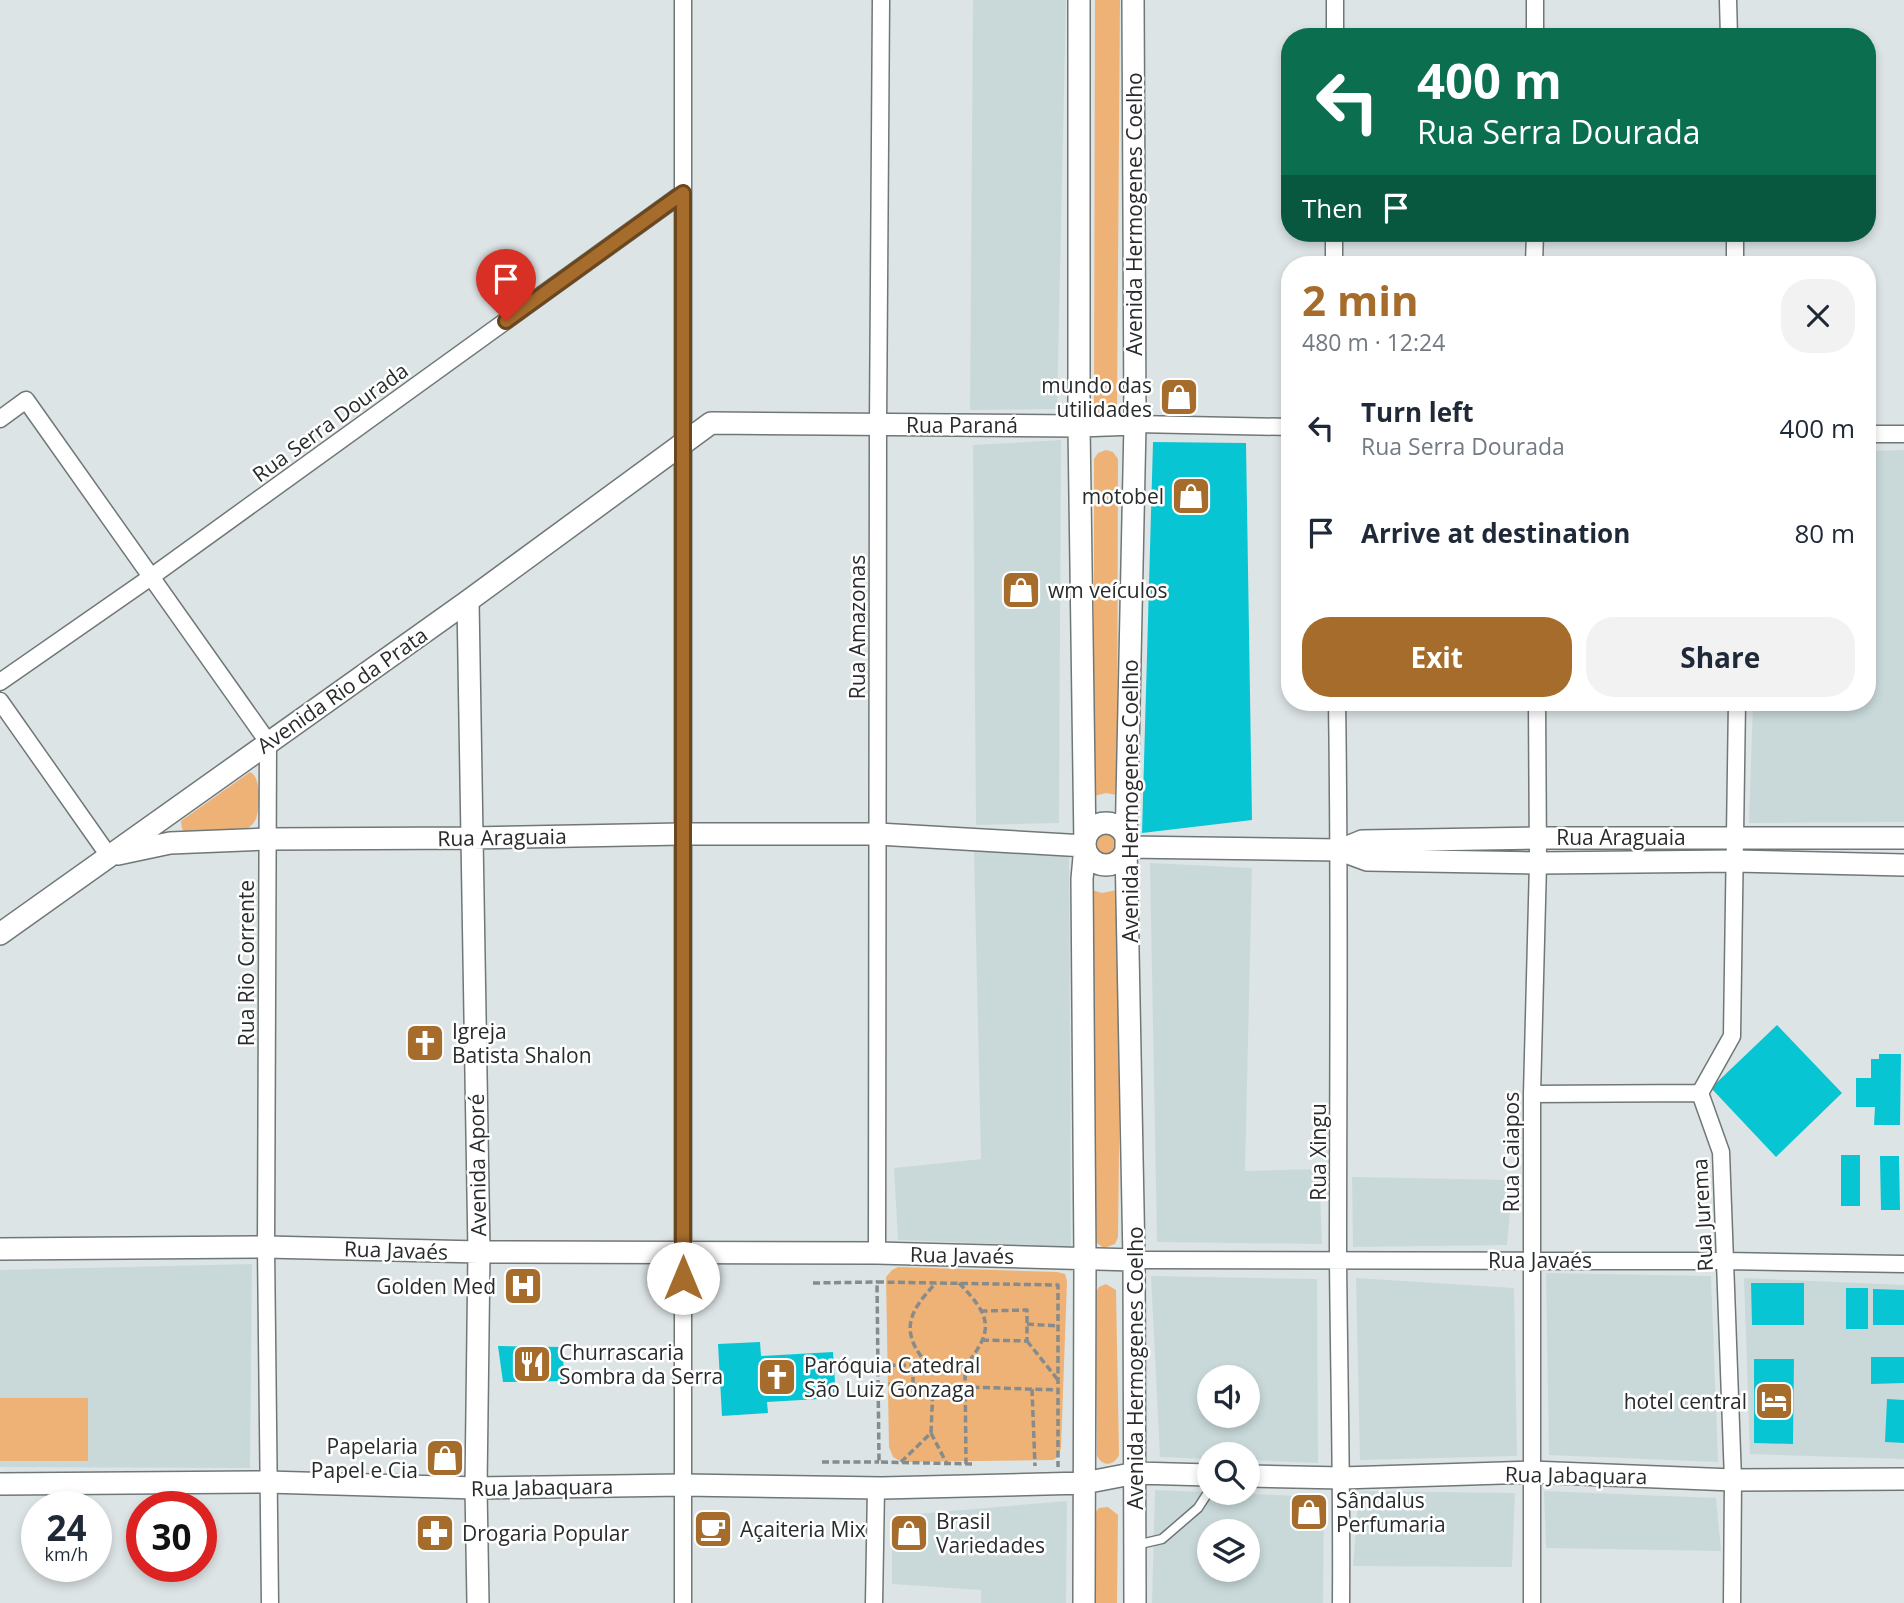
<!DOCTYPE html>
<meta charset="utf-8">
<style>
body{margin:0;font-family:"Open Sans",sans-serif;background:#f2f2f3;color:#1f2937;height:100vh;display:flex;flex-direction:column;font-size:26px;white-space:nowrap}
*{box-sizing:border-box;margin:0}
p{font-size:23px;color:#747a83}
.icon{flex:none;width:38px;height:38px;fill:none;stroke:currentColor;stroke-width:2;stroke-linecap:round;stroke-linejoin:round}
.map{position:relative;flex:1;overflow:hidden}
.side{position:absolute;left:1281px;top:256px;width:595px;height:455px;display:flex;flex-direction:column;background:#fff;border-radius:28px;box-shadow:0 4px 10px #0003}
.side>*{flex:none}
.banner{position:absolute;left:1281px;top:28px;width:595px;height:214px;border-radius:28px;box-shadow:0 4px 10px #0003;background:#0b6e4f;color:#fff;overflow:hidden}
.fabs{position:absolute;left:1197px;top:1365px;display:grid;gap:14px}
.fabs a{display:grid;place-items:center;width:63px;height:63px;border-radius:50%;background:#fff;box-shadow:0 4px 10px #0003;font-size:35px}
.speed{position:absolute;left:21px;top:1491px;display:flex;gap:14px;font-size:35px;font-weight:700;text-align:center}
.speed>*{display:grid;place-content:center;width:91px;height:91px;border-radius:50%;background:#fff;box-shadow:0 4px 10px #0003;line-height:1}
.speed small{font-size:18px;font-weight:400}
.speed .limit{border:10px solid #d22;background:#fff;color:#111}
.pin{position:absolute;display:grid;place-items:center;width:60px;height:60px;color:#fff;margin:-72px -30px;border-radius:50% 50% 50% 0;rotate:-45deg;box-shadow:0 0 7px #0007}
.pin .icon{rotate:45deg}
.me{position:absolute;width:77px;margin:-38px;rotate:0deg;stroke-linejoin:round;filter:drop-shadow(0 0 5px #0008)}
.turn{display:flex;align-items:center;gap:24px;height:147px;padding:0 21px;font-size:32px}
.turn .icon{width:91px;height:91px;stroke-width:2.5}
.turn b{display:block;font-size:49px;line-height:60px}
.then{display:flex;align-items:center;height:66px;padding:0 21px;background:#0003;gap:14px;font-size:26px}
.round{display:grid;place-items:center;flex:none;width:74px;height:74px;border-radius:28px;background:#f2f2f3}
.summary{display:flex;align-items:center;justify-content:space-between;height:119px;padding:0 21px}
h1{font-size:42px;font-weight:700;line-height:52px;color:#a66c2c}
.cta{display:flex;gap:14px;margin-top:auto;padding:14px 21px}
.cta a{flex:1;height:80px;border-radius:28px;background:#a66c2c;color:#fff;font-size:28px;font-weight:700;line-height:80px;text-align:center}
.cta a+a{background:#f2f2f3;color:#1f2937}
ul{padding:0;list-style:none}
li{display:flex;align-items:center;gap:21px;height:105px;padding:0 21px}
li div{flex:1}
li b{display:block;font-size:26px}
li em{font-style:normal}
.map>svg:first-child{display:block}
.built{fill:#c9d9da;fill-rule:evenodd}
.green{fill:#efb276}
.building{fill:#08c5d3}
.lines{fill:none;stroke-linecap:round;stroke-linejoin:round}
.lane-casing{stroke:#707777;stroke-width:11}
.street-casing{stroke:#707777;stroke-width:19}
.secondary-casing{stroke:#707777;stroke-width:24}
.path{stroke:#868b8c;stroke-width:3.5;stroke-dasharray:7 3.5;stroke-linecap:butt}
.lane{stroke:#fff;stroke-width:8}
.street{stroke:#fff;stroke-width:16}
.secondary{stroke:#fff;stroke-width:21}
.route-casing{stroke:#6c461d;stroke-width:18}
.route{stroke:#a66c2c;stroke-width:12}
.labels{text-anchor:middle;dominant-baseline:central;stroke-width:5;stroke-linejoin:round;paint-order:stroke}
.street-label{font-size:21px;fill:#282a2b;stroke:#fff}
.poi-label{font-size:21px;fill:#282a2b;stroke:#fff;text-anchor:start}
</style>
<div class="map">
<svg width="1904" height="1603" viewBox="0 0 1904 1603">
<rect width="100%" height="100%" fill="#dde4e5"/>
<path class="built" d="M973,0h93l-9,409 -87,1z
M1061,440l-2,383 -83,2 -3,-380z
M1904,450v372l-155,1 4,-121h114v-251z
M1069,846l2,401 -173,-7 -4,-72 87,-9 -7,-308z
M1150,863l102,5 -7,303 74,-2 3,75 -165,-2z
M1352,1177l161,3 -6,65 -154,2z
M252,1264l-2,204 -250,-1v-197z
M1546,1273l165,3 7,186 -169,-7z
M1151,1276l166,3 1,184 -70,-3v-6h-39v5l-49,-2zM1209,1377h39v39h-39z
M1356,1278l158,10 3,168 -157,4z
M1744,1278l160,7v174l-154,-5z
M1155,1490l169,7 -1,106h-171zM1209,1531h39v39h-39z
M1359,1491l156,2 -3,74 -159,-1z
M1544,1491l172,7 5,53 -175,-3z
M1067,1501l-1,102h-85v-13l-89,-6v-68z"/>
<path class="green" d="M1095,0h25l-3,408 -8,8h-7l-8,-8z
M1106,450l7,2 5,7 -1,336 -11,-2 -12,3v-337l4,-6z
M250,772l3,2c8,8 7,34 3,45 -3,6 -8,9 -13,12l-57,2 -4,-4 -1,-8z
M1102,824l13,2 5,3v31l-14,5 -15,-5 4,-34z
M1122,889l-4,348 -3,7 -11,4 -10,-7 -2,-351 10,3z
M898,1267l159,5 8,2 2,7 -6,167 -3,9 -5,3 -151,2 -9,-5 -4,-10 -3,-170 6,-7z
M1106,1284l10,6 3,165c-5,11 -16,12 -22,1l-2,-162 4,-7z
M0,1398h88v63h-88z
M1108,1507l10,8 -1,88h-24v-88l6,-7z"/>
<path class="building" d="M1153,442l93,1 6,377 -110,13z
M1777,1025l65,68 -66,64 -65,-69z
M1879,1054h22l-1,71h-26l1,-18h-19v-29h15v-19h8z
M1841,1155h19v51h-19z
M1880,1156h19l1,54h-19z
M1751,1283h53v42h-52z
M1846,1288h22v41h-22z
M1873,1289l31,1v35h-31z
M760,1342l1,14 72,-4 3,46 -69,4 1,11 -46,3 -4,-72z
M498,1346l64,1 3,34 -62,1z
M1871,1357h33v26l-33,1z
M1754,1359h40l-1,85 -39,-1z
M1887,1399l17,1v43l-19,-1z"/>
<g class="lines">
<g class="lane-casing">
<path id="lane" d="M1136,1545l26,-6 36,-31 11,-17"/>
</g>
<g class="street-casing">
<path id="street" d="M683,0v1603
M1728,0l1,37
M1335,37v-37
M1535,37v-37
M1735,233v31
M1334,264v-31
M1534,264l1,-31
M0,419l26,-19 242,342 -2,505 4,356
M1135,424l155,3
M1867,434h37
M0,682l151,-105 532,-384
M0,701l109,155
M1337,702c3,185 1,371 1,556 1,115 4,230 3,345
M1532,1094l168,-1
M877,1253l1,-828 3,-425
M1134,1260l592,1 178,3
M874,1603l2,-115
M1532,1603v-509l6,-231 -1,-161
M1732,1603l1,-123 -12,-328 -21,-59 32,-57 5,-334"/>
</g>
<g class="secondary-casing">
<path id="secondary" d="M1079,0v426l6,420 -3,33 3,379 -1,345
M1133,0l2,424 -9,423 8,413 1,343
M468,601l11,651 -3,236 2,115
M1085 844a21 21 0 1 1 42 0a21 21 0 1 1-42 0Z
M1126,847l214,3 27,10 171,3 197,-2 169,4
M1340,850l22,-9 176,-3h366
M118,854l52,-11 98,-4 204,-1 210,-4h196l207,12
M0,934l468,-333 243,-178 368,3 56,-2
M0,1249l266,-2 213,5 398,1 257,7
M1248,1476l94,2 189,-6 202,8 171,-1
M0,1484l267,-2 209,6 207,-3 199,3 202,-5 52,-10 73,2"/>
</g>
<path class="path" d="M813,1283l64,-1
M959,1283c32,33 36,47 6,83
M1027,1324l31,2
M982,1340l45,1v-31l-45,1
M1027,1341l31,39
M878,1365l87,1 1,98
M928,1365c-29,-33 -20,-53 8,-82
M878,1384l180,6
M913,1384v-19
M1032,1389l3,77
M931,1433l16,31
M822,1462h57
M901,1462l30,-29 2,-47
M972,1464l-93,-2 -2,-180 181,3v182"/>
<use href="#lane" class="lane"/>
<use href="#street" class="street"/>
<use href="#secondary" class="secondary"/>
</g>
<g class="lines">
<g class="route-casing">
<path id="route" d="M506,321l177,-128v1085"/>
</g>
<use href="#route" class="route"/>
</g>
<defs>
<g id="shop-square" transform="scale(2.0125)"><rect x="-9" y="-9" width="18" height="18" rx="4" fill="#a66c2c" stroke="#fff"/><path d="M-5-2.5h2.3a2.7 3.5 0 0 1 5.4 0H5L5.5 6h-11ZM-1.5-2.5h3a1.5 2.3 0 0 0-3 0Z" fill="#fff"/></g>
<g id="church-square" transform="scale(2.0125)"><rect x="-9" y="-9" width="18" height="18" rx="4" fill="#a66c2c" stroke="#fff"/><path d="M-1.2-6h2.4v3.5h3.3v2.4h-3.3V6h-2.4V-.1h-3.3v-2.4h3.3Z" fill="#fff"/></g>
<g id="hospital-square" transform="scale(2.0125)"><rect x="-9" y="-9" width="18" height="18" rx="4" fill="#a66c2c" stroke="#fff"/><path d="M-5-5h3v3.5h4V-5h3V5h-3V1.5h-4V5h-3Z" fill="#fff"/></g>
<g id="restaurant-square" transform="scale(2.0125)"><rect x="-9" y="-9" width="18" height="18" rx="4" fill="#a66c2c" stroke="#fff"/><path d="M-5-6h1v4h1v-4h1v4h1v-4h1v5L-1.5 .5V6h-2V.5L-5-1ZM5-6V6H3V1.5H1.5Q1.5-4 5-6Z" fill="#fff"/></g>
<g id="hotel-square" transform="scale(2.0125)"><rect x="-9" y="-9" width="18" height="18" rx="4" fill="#a66c2c" stroke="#fff"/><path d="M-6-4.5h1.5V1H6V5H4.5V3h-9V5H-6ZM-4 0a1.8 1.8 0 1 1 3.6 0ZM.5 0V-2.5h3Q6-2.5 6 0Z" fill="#fff"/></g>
<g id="cafe-square" transform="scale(2.0125)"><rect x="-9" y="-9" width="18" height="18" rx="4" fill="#a66c2c" stroke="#fff"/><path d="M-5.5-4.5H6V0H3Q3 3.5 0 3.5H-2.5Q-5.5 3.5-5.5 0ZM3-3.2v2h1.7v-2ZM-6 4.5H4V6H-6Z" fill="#fff"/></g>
<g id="pharmacy-square" transform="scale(2.0125)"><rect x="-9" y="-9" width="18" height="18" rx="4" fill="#a66c2c" stroke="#fff"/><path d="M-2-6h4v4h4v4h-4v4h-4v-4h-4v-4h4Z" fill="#fff"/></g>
</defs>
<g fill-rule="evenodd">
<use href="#shop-square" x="1179" y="397"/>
<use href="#shop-square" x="1191" y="496"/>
<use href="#shop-square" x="1021" y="590"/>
<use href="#church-square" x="425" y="1043"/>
<use href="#hospital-square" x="523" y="1286"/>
<use href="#restaurant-square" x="532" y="1364"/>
<use href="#church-square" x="777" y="1377"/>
<use href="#hotel-square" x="1774" y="1401"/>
<use href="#shop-square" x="445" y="1458"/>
<use href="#shop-square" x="1309" y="1512"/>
<use href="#cafe-square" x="713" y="1529"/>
<use href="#pharmacy-square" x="435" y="1533"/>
<use href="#shop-square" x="909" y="1533"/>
</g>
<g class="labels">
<g class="street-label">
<text transform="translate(1134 214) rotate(-90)">Avenida Hermogenes Coelho</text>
<text transform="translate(330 422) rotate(-36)">Rua Serra Dourada</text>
<text x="962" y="425">Rua Paraná</text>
<text transform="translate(857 627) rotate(-90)">Rua Amazonas</text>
<text transform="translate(342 690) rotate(-35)">Avenida Rio da Prata</text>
<text transform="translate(1130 801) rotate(-90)">Avenida Hermogenes Coelho</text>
<text transform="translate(502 837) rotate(-1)">Rua Araguaia</text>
<text x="1621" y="837">Rua Araguaia</text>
<text transform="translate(246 963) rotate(-90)">Rua Rio Corrente</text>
<text transform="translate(1318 1152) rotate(-90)">Rua Xingu</text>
<text transform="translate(1511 1152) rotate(-90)">Rua Caiapos</text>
<text transform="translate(477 1165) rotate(-91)">Avenida Aporé</text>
<text transform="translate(1702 1215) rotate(-93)">Rua Jurema</text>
<text transform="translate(396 1250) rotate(2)">Rua Javaés</text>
<text transform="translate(962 1255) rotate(1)">Rua Javaés</text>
<text x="1540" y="1260">Rua Javaés</text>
<text transform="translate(1135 1368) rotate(-90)">Avenida Hermogenes Coelho</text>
<text transform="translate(1576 1475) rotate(1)">Rua Jabaquara</text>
<text transform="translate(542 1487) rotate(-1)">Rua Jabaquara</text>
</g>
<g class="poi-label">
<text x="1152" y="385" text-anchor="end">mundo das<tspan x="1152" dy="24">utilidades</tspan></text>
<text x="1164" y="496" text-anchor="end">motobel</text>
<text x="1048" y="590">wm veículos</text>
<text x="452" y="1031">Igreja<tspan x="452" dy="24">Batista Shalon</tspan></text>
<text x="496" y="1286" text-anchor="end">Golden Med</text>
<text x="559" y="1352">Churrascaria<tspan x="559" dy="24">Sombra da Serra</tspan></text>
<text x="804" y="1365">Paróquia Catedral<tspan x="804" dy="24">São Luiz Gonzaga</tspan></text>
<text x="1747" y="1401" text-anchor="end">hotel central</text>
<text x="418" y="1446" text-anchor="end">Papelaria<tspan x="418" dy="24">Papel e Cia</tspan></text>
<text x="1336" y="1500">Sândalus<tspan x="1336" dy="24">Perfumaria</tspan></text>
<text x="936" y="1521">Brasil<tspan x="936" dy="24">Variedades</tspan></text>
<text x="740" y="1529">Açaiteria Mix</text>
<text x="462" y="1533">Drogaria Popular</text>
</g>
</g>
</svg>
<div class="fabs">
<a><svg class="icon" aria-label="sound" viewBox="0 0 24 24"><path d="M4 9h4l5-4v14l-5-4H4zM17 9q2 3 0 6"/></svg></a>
<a><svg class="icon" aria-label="search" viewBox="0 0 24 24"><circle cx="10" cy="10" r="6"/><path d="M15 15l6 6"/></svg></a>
<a><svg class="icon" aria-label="layers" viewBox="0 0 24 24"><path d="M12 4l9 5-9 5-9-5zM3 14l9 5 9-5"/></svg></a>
</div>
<div class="speed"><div>24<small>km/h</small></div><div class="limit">30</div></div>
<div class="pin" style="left:506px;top:321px;background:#d93025"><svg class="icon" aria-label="arrive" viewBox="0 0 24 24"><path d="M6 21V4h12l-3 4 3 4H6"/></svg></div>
<svg class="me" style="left:683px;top:1278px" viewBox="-20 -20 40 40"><circle r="19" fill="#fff"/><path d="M0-13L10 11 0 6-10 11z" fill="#a66c2c"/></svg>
<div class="banner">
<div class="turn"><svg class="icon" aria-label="left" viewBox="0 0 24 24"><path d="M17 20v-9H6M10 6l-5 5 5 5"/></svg><div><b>400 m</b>Rua Serra Dourada</div></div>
<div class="then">Then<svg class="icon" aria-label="arrive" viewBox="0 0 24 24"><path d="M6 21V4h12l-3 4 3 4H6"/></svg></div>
</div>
<section class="side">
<div class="summary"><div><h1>2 min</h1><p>480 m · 12:24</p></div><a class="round"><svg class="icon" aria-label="close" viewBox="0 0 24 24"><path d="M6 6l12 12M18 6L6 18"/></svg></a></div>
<ul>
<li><svg class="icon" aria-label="left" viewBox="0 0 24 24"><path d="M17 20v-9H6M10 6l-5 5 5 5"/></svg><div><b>Turn left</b><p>Rua Serra Dourada</p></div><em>400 m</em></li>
<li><svg class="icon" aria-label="arrive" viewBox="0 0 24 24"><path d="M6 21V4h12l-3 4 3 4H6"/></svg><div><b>Arrive at destination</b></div><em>80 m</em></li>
</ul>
<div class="cta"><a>Exit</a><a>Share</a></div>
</section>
</div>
